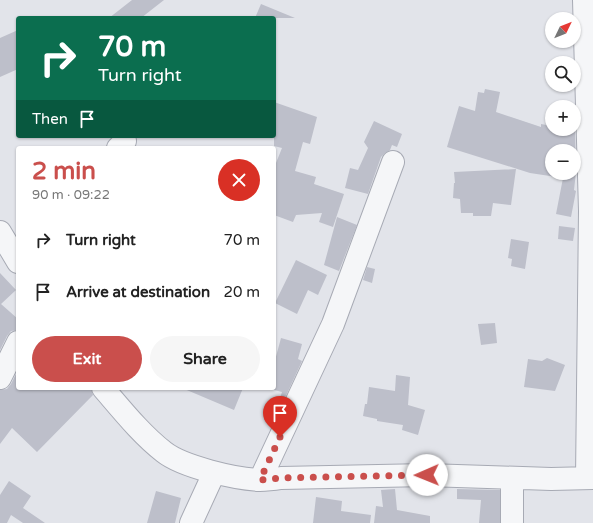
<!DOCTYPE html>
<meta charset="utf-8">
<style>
body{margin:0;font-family:"Varela Round",sans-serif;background:#f6f6f6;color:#222;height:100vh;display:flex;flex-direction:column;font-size:15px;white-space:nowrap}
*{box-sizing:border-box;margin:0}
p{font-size:13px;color:#767676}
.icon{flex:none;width:22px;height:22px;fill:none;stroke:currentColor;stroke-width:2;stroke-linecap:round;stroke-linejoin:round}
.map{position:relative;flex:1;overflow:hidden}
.panel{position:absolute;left:16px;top:146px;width:260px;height:244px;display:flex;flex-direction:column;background:#fff;border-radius:4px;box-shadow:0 1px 3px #0004}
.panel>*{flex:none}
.guide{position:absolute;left:16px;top:16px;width:260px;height:122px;border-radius:4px;box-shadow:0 1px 3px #0004;background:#0b6e4f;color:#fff;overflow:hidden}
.needle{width:26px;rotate:47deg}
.fabs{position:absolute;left:545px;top:12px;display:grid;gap:8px}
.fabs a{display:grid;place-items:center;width:36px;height:36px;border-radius:50%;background:#fff;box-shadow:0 1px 3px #0004;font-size:20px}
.pin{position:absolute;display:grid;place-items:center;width:34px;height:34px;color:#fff;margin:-41px -17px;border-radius:50% 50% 50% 0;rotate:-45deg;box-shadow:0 0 4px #0007}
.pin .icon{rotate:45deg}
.me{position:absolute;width:44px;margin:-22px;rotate:269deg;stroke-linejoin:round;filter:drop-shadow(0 0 3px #0008)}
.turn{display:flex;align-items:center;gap:14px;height:84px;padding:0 16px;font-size:18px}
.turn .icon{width:52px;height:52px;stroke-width:2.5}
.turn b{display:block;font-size:28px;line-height:34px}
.then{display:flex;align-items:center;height:38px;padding:0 16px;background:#0003;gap:8px;font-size:15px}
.round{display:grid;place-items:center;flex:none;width:42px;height:42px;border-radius:21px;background:#f6f6f6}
.headline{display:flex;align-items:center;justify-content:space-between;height:68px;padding:0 16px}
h1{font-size:24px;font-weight:800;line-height:30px;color:#ca4f4c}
.action{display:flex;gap:8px;margin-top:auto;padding:8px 16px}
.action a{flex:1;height:46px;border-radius:24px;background:#ca4f4c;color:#fff;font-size:16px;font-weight:800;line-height:46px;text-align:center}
.action a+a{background:#f6f6f6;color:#222}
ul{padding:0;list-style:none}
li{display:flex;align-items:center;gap:12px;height:52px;padding:0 16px}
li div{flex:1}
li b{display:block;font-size:15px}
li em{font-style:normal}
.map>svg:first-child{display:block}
.building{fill:#bdbfca;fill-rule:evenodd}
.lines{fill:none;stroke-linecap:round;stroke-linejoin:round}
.minor-casing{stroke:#a7aab4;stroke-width:24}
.minor{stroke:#f5f6f8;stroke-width:22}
.route{stroke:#ca4f4c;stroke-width:7;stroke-dasharray:0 12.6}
</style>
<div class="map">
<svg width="593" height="523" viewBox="0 0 593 523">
<rect width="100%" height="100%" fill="#e2e4ea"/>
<path class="building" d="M132,0h32l-23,18h-32z
M261,4l34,14h-40z
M18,30v39l-18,8v-39z
M485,89l15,3 -4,20 45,15v-3l11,2v3h23l1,43 -2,18 2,1 -5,26 -15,-3 7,-36 -33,-5 -83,-26 12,-41 16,5 3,-19 6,1zM552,151h22v22h-22z
M274,102l43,15 -7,27 -7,-2 -8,29 21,6 -2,7 30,10 -11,33 -14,-5 3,-9 -26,2 -3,7 -19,-7v-47l8,-20 -8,-2z
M374,121l28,13 -5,13 -5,-2 -2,5 -5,3 -4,4 -13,37 -23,-6 5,-20 8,2 10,-22 -4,-6z
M516,169l-5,36 -18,-2 -2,13h-18v-3h-12l-1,-14 -7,-1 1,-15h1l-1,-11z
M337,217l20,8 -18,46 -15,-6z
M559,226l16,2 -2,13 -15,-2z
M511,239l18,3 -4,27 -14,-3 1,-7 -4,-1z
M296,260l31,15 -9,20 -10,-5 -11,24 -22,-11z
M367,267l8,2 -3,14 -9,-3z
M0,273l16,17 -15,14 17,15v11l-7,1 -4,5 -7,14z
M495,323l2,20 -16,2 -3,-21z
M281,338l21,6 -4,15 4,2 -18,39 -4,-2 2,-6 -8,-2v-26z
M547,358l18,7 -10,26 -31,-4 4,-28 14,2z
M18,370v18h73l2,7 -56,57 -25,-24 -12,16v-54l7,-1 4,-5z
M396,375l14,2 -2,28 17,5 -7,25 -16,-5 1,-5 -26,-4v-2l-14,-3 2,-12h2l2,-17 26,4z
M182,388h61l-9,22z
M9,481l22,15 -8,12 22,15h-22l-12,-8 -4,8h-7v-28z
M395,489l2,21 33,6v7h-56l2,-17 7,1 -2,-17z
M457,489l43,1v33h-21l2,-23 -24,-1z
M156,491l25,7 -6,25h-28z
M316,497l26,4 -1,10 30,4 -1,8h-57z"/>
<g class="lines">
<g class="minor-casing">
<path id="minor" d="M584,0l6,211 -3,267
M118,148l7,-7
M0,232l18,30
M0,378l18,-36
M103,388c19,22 38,46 61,64 19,15 72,27 96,28 7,0 15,-1 21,-2l146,-3 124,4 42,-1
M512,478v45
M260,480l73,-156 60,-162
M191,523l23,-50"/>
</g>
<use href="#minor" class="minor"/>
</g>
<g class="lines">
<path class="route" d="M280,437l-20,43 22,-2 145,-3"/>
</g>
</svg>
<div class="fabs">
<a><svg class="needle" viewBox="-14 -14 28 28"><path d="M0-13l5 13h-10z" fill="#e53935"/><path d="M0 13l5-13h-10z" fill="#767676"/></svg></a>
<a><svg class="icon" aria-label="search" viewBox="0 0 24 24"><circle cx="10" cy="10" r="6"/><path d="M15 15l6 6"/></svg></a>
<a>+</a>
<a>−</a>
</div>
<div class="pin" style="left:280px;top:437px;background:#d93025"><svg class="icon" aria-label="arrive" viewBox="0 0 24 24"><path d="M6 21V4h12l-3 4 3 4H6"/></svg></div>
<svg class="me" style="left:427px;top:475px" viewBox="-20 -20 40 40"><circle r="19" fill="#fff"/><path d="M0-13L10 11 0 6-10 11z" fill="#ca4f4c"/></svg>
<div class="guide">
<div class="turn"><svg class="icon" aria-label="right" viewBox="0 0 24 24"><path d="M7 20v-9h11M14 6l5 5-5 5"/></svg><div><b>70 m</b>Turn right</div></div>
<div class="then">Then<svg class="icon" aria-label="arrive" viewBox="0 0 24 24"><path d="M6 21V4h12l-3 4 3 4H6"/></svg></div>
</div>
<section class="panel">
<div class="headline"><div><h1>2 min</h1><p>90 m · 09:22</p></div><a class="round" style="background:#d93025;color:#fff"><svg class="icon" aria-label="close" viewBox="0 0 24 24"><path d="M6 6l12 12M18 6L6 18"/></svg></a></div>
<ul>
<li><svg class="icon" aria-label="right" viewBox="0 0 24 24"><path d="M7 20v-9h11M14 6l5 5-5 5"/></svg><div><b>Turn right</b></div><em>70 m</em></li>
<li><svg class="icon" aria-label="arrive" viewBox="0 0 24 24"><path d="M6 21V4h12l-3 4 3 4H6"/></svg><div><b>Arrive at destination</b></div><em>20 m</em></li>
</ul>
<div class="action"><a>Exit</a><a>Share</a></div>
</section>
</div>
